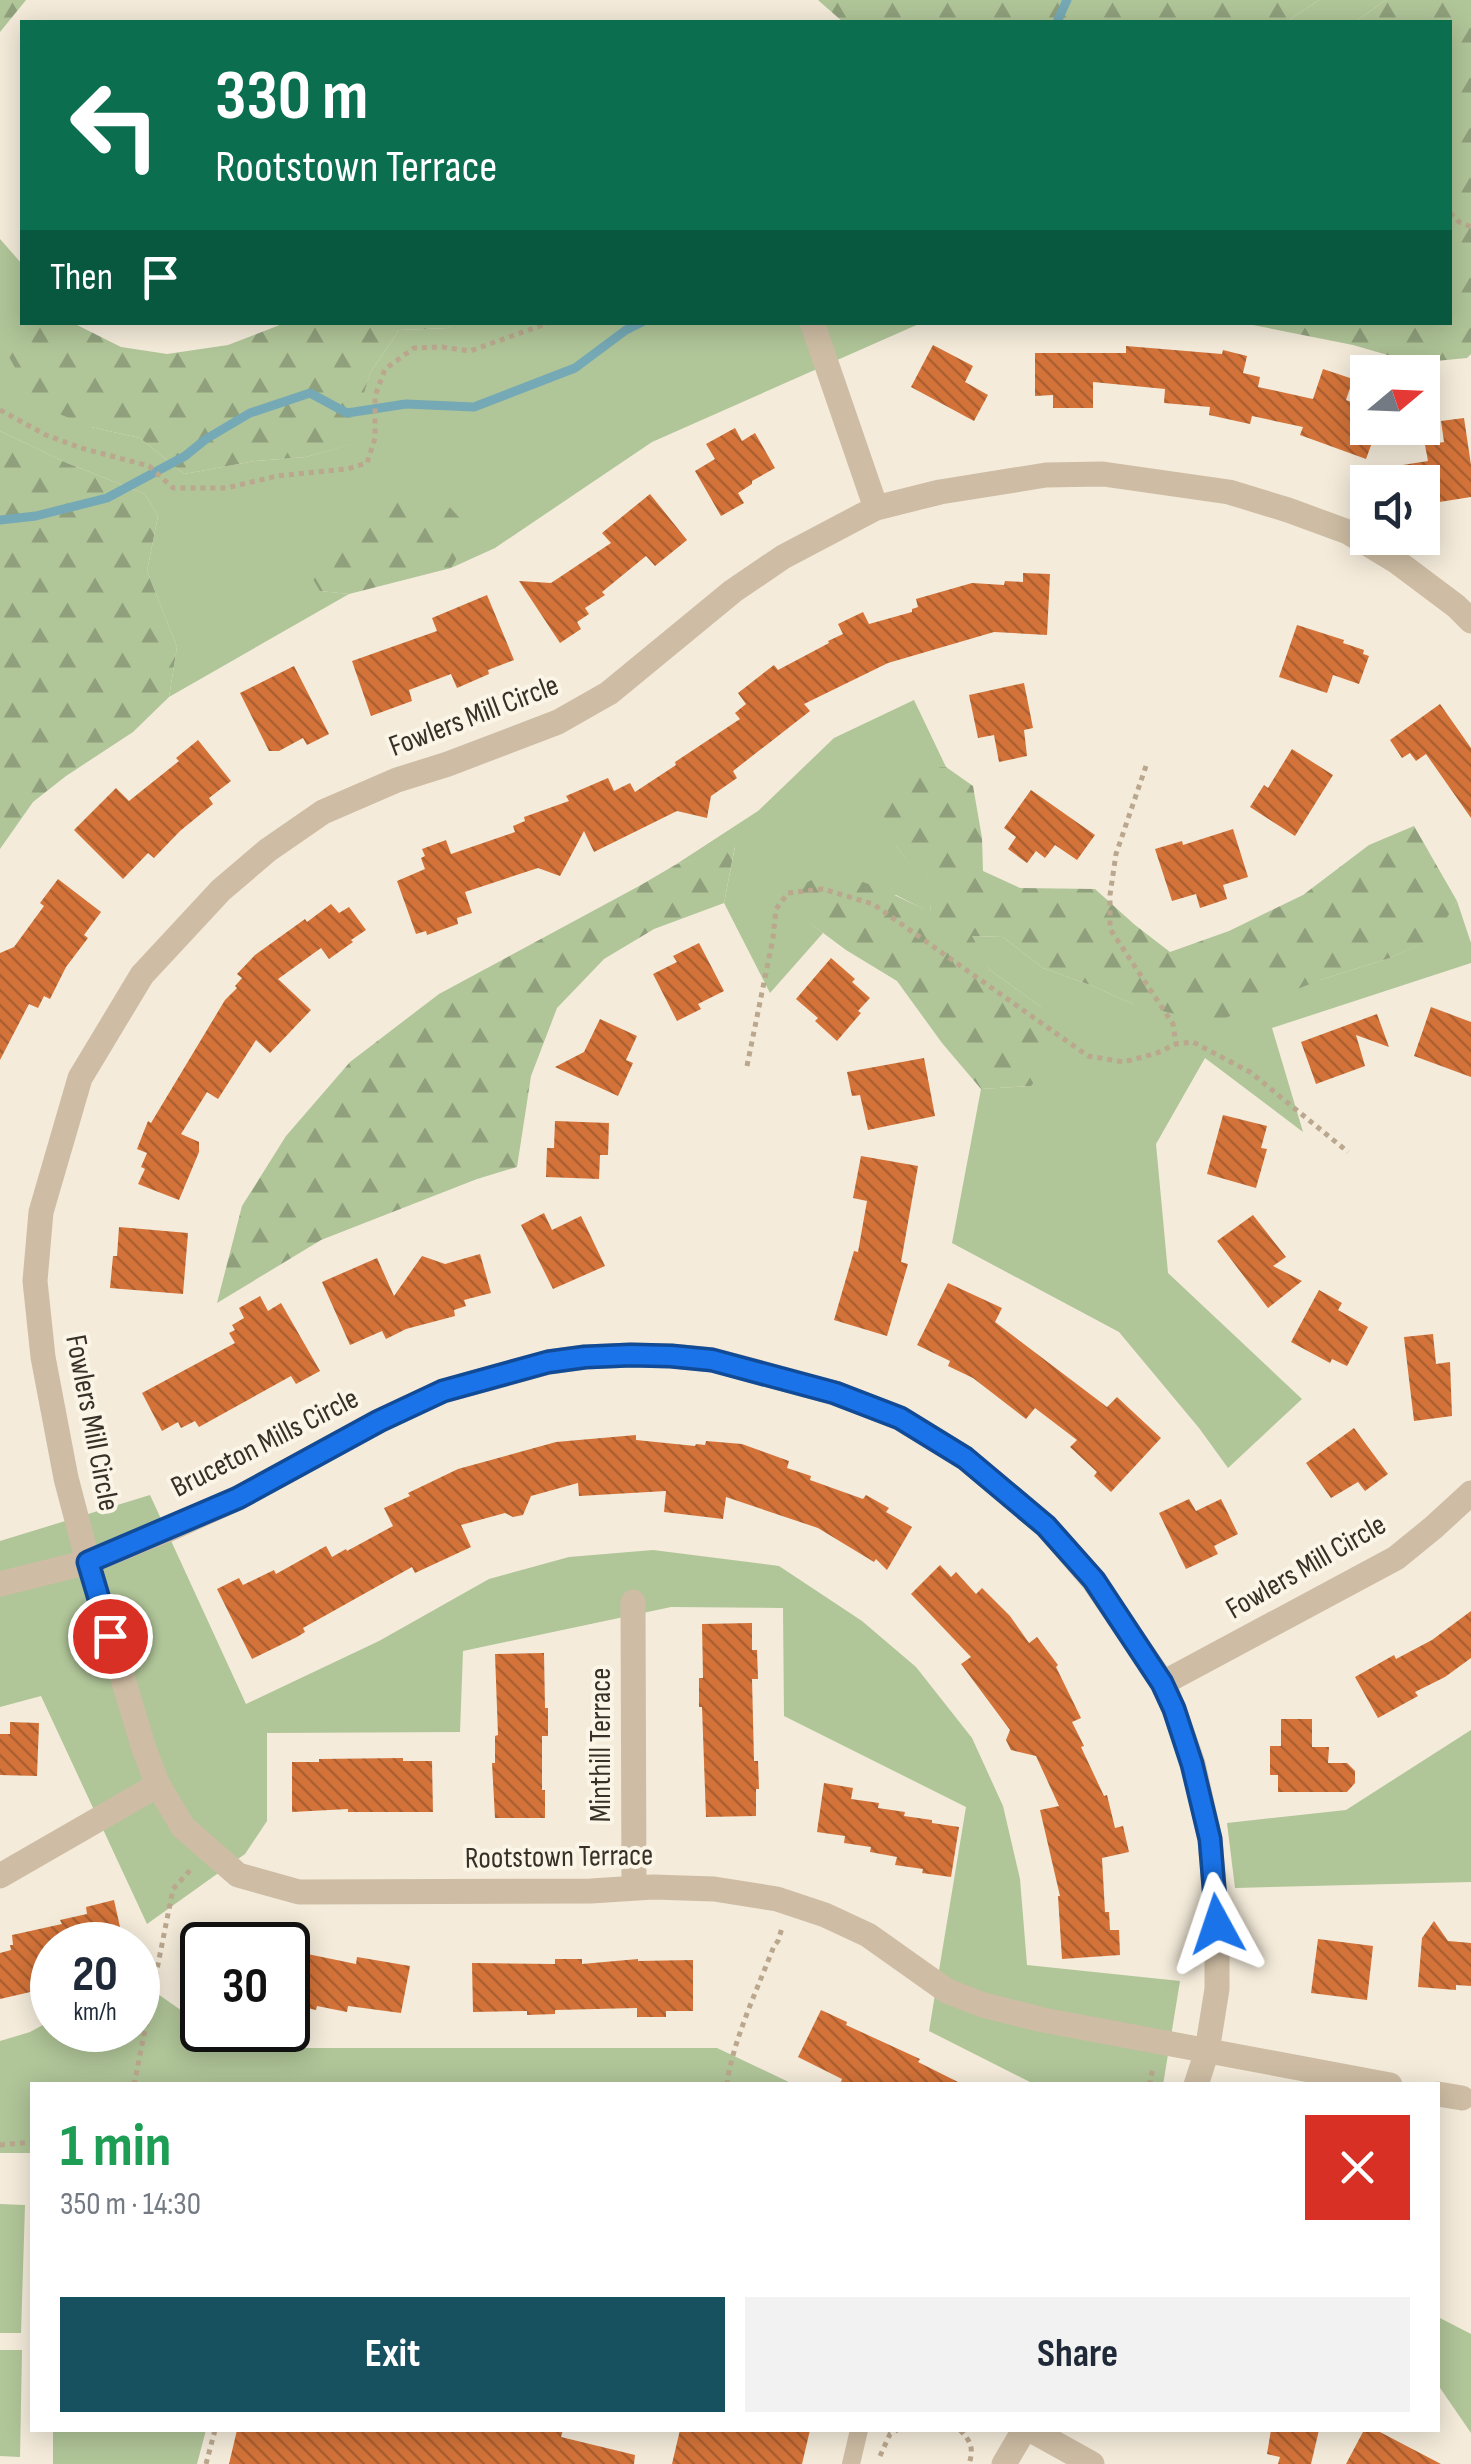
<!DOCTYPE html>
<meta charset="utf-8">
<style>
body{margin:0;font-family:"Sofia Sans Condensed",sans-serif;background:#f2f2f3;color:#1f2937;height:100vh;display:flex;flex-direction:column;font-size:38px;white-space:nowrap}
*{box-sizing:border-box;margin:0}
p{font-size:32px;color:#747a83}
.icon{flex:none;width:55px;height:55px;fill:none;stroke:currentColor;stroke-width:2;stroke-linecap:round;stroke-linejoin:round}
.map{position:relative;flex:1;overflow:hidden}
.side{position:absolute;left:30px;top:2082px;width:1410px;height:350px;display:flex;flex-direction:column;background:#fff;border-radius:0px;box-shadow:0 5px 25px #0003}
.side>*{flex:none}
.top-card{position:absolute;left:20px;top:20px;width:1432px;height:305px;border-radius:0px;box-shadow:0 5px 25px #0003;background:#0b6e4f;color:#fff;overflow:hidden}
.needle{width:65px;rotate:71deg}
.buttons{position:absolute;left:1350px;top:355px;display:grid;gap:20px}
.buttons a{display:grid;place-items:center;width:90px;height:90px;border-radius:0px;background:#fff;box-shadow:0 5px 25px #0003;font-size:50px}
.speed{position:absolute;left:30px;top:1922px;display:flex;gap:20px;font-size:50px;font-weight:700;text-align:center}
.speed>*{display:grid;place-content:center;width:130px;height:130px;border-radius:50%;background:#fff;box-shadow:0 5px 25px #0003;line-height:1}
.speed small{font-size:25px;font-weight:400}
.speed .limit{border:5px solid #111;border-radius:15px;background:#fff;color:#111}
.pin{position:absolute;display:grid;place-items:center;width:85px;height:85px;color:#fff;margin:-42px;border:5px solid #fff;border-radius:50%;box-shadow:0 2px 10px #0007}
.me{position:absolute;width:110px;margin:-55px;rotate:355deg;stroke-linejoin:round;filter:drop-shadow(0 0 8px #0008)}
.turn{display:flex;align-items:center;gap:35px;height:210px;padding:0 30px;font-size:45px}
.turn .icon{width:130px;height:130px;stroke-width:2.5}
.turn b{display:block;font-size:70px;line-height:85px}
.then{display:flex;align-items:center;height:95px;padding:0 30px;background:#0003;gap:20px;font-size:38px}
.round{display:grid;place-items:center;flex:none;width:105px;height:105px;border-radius:0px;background:#f2f2f3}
.summary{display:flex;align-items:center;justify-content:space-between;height:170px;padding:0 30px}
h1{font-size:60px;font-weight:700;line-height:75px;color:#1e9e55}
.action{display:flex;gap:20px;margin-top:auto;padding:20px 30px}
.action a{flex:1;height:115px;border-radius:0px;background:#17505e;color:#fff;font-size:40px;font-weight:700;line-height:115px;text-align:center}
.action a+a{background:#f2f2f3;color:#1f2937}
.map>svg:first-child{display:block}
.green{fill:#b0c598}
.forest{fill:url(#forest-firs)}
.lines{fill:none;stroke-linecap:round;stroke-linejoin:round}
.stream{stroke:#75a9b5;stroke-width:9}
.building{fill:url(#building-back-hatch)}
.path{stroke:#baa78e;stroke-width:5;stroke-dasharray:5 5;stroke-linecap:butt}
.lane{stroke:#cebda4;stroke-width:18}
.street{stroke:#cebda4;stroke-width:25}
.route-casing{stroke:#114b97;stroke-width:25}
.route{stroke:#1a73e8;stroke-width:18}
.labels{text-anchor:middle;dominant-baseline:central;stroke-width:8;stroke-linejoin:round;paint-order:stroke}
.street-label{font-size:30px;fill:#382f27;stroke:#fbf5e7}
</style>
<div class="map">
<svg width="1471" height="2464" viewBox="0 0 1471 2464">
<defs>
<pattern id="forest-firs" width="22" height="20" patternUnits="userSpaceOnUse" patternTransform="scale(2.5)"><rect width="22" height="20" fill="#b0c598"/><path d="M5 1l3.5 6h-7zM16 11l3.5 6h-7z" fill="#90a07c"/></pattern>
<pattern id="building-back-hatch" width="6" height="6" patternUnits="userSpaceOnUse" patternTransform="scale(2.5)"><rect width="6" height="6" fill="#d37339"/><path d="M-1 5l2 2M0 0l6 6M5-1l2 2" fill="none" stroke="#ac5f30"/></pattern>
</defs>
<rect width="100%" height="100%" fill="#f4ebda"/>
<path class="green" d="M1319,0h67l-31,22h-69z
M0,239l22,25v58l53,1 2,2 -42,-2 56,104 49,11 44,36 71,-13 51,-4 42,-12 22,-72 29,-43 50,-2 9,-6 463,1 -269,119 -157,106 -44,20 21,-36 -152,59 29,3 -180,103 8,-50 -30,-76 11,-55 -13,-22 -78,-31 -67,-32z
M914,700l32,67h-17l-33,79 33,42 2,25 -35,-18 -96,20 23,18 -53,60 -46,-90 11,-56 -60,18 83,-54 76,-73z
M1457,901l14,42v20l-199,65 31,104 -98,-74 -49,86 12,129 134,126 -74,69 -29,-40 -80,-96 -167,-89 29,-154 50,-3 10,-79 -51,-37 -20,-34 33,1 40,31 47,17 43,19 187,-24 70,-22 44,-21z
M150,1495l96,209 133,-63 110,-62 80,-22 84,-7 126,16 83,55 54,46 56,71 31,68 17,73 7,86 153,16 -17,104h-127l-107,-54 37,-224 -182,-91 -1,-108 -112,-1 -208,44 -3,81 -193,1v88l-22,33 -98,70 -106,-228 -41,11v-166z
M1471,1730v152l-236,6 -8,-65 119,-13z
M138,1980l64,45v5h20l74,18h421l78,37h-763v68h-32v-112l30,-9 22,-12v10h86z
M0,2204l25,1 -4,128h-21z
M1438,2317l33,17v99l-33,-48z
M0,2350h22l-2,107 -20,-1z
M53,2430h153l-9,34h-144z"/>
<path class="forest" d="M0,0h26l-26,32z
M818,0h501l-33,22h-443z
M1386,0h85v354l-4,4 -52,5 -62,-18 -110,-22 207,-1v-300h-95z
M35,323l42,2 44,22 46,7 61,-9 57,-22h173l-9,5 -50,2 -29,43 -21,72 -43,12 -51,4 -71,13 -44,-36 -49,-11 -56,-23 -27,-49z
M0,431l67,32 78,31 13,22 -11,55 30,76 -8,50 -36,35 -67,44 -33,26 -33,47z
M403,495l44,9 26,29 -22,35 -102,26 -29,-3 -15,-25 41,-33z
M929,767h17l27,19 9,52 1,33 37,17 75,1 40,36 35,27 59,-21 74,-36 66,-50 45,-19 43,75 -22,36 -45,21 -70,22 -107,43 -80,-19 -43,-19 -47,-17 -40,-31 -31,-1 18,34 51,37 13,49 -23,30 -50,3 -39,-46 -45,-62 -51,-31 -47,-35 -1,-28c6,-3 14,-8 21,-10 33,-8 83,23 112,35l-3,-24 -32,-42 -20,-40 16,-28z
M735,846l-11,57 -70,26 -50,30 -47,49 -26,68 -14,91 -40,12 -156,61 -104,63 25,-97 44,-70 64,-74 89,-68 202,-109 34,-20z"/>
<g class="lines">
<path class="stream" d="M1057,22l10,-22
M0,520l36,-4 71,-18 78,-42 21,-17 44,-26 60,-20 37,20 59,-9 68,3 101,-39 51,-38 16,-8"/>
</g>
<path class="building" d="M933,345l40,21 -8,16 23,13 -14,26 -63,-34z
M1126,346l96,8 1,-4 24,6 -4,17 17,4 -2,10 55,12 10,-30 30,10 -7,21 12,5 -6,16 25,8 -11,30 -66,-24 3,-8 -51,-11 -2,8 -41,-9 1,-8 -46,-4 1,-14 -72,-7v26h-40v-13l-18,1v-43h91z
M1464,418l7,47v32l-38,6 -2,-11 -9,1v-11h-44l-1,-13 51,-8 -3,-16 19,-3 -3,-21z
M735,428l7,13 13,-8 20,35 -23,13v3l-14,9 6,10 -23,13 -26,-45 20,-12 -9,-15z
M650,494l37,46 -32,26 -9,-10 -44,36 3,3 -20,13 4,6 -12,8 4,7 -21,14 -41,-62 32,2 60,-40 -9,-10z
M1023,573l27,1 -3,61 -53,-3 -106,31 -84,41 6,7 -77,60 4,7 -26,18 -4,22 -30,-7 -83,41 -10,-21 -24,45 -22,-8 -73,24 7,21 -15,5 1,6 -31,11 -1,-4 -10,3 -19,-53 28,-12 -4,-11 4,-2 -3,-7 24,-9 5,14 64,-22 -2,-6 12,-5 -1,-4 45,-16 -3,-5 42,-18 6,13 16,-8 5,9 41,-27 -1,-3 65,-43 -5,-6 11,-9 -8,-11 36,-28 4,5 51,-27 -1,-2 15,-7 -5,-10 25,-12 6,12 43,-12v-3l6,-2 -2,-8 56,-16 32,2 1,-4 18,1z
M487,595l27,65 -26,10 1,4 -32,14 -6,-14 -42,16 3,11 -41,15 -19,-55 85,-30 -5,-13z
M1297,625l47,15 -1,3 21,7 -1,4 6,2 -10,28 -26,-9 -6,18 -48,-16z
M294,666l35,68 -22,11 -4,-7 -24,13h-10l-29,-58z
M1024,683l9,45 -9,2 3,26 -28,6 -5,-27 -16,3 -9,-43z
M1440,704l31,44v70l-45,-64 -10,7 -6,-8 -8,5 -12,-18z
M198,740l33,41 -22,17 4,6 -33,27 -26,27 -6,-5 -25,26 -49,-49 42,-42 13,13 50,-40 -3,-3z
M1292,749l41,26 -38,61 -45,-29 14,-22 4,3z
M1031,790l64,45 -18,25 -22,-15 -10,13 -9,-7 -9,12 -19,-14 8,-12 -12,-9z
M1233,829l15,48 -25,8 4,14 -27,9 -4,-14 -24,7 -17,-52 27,-8 1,4z
M58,879l43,33 -17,23 4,3 -22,29 -16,32 -6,-3 -6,12 -9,-4 -29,56v-107l14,-6 30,-41 -4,-3z
M331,904l8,9 10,-6 17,23 -15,10 2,2 -24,17 -8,-11 -43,31 33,31 -41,43 -14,-13 -38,59 -11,-7 -26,42 18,8v10l-20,48 -41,-16 7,-15 -4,-2 6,-14 -10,-4 11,-28 3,2 74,-123 12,-12 -2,-2 7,-8 -5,-4 18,-19 50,-36 2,3z
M699,943l25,48 -26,13 3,5 -24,12 -24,-47 24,-12 -4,-6z
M831,958l24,21 -3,3 18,16 -12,13 3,2 -24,28 -22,-20 3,-3 -22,-19z
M1431,1007l40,15v55l-57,-21z
M1377,1014l12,33 -33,-12 9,31 -49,18 -15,-42z
M600,1019l37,17 -11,24 7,3 -15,33 -63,-29 29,-15z
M924,1058l11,58 -67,14 -8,-35 -8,1 -5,-24z
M1223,1115l44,11 -6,22 6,1 -11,39 -49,-14z
M555,1121l54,2 -1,32h-8l-1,24 -53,-2 1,-29h7z
M861,1156l57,10 -17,96 7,2 -21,72 -53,-16 20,-69 4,1 9,-51 -14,-3z
M544,1213l8,17 29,-14 24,50 -52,23 -32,-64z
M1253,1215l33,42 -13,9 29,15 -34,27 -51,-67z
M119,1227l69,6 -5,61 -73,-6 3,-32h4z
M480,1254l11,39 -27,7 2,6 -12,4 1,6 -49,13 -20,10 -4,-8 -32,14 -28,-63 55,-24 17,38 28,-40 23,8z
M948,1283l54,25 -7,14 112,85 10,-10 44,41 -50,54 -17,-16 3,-4 -27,-25 7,-7 -42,-32 -9,11 -53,-41 -25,-12 2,-5 -33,-16z
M1319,1290l23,13 -4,7 30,17 -21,39 -15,-7 -2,4 -39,-21z
M260,1296l8,15 13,-8 39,68 -24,13 -5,-8 -92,51 -4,-6 -14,7 -3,-6 -16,9 -20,-38 93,-50 -6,-10 6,-3 -3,-5 12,-7 -5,-10z
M1433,1334l3,30 14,-2 2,54 -38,5 -10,-84z
M1354,1428l34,46 -23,17 -7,-9 -27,16 -25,-35z
M636,1435v5l59,6 1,-2 9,1 1,-4 36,3 47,17 -2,7 24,8 -1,4 53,19 3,-4 23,13 -3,4 26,15 -25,43 -11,-11 -2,3 -56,-34 -92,-31 -3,22 -59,-7 2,-21 -87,5 -1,-13 -47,13 -8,19 -10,2 -8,-4 -44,12 10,22 -56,26 -3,-6 -109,61 2,4 -8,5 -45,22 -35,-70 22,-11 4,7 31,-15 2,4 50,-28 6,11 14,-8 1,2 46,-25 -9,-18 26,-12 -2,-3 50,-24 98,-27z
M1189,1499l7,12 25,-12 17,35 -24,12 4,8 -32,15 -27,-56z
M940,1565l11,12 5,-5 20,22 6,-6 28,28 19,27 8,-6 21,28 -2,2 25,51 -9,4 12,24 -3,1 23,49 3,-1 8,33 8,-2 6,26 -27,6 3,54h4l1,18h9l1,25 -58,4 -4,-63h2l-20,-86 19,-4 -23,-50 -25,-6 -5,-10 4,-10 -49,-66 10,-7 -60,-63z
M1471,1611v47l-26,19 -30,15 3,4 -40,22 -23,-41 39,-22 2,4 36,-19z
M752,1623v27h5l1,29h-6l2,82h4l1,28h-3v27l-50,1 -4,-110h-3v-29h4l-1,-54z
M544,1653l1,55h3v28h-6v54h3v28h-50l-3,-55h3v-27l3,-1 -3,-81z
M1281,1719h31v28h17l-1,16h19l8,8v12l-8,9h-69v-17h-8v-29h11z
M10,1722l29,1 -2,53 -37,-1v-41h10z
M403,1758v3h29l1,51h-85v-3l-56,3v-50h27v-3z
M824,1783l29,5 -2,11 28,4 -1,5 27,4 -1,4 28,4v3l27,4 -8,50 -29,-4 1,-4 -28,-4 2,-8 -27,-5 1,-5 -27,-4 1,-7 -28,-4z
M114,1900l10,45h-72v42l-52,12v-46l11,-3 -1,-5h3l-1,-10 50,-11 -2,-4 27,-6 -1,-7z
M1434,1921l14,20 23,2v43l-15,-1v5l-38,-3 4,-49z
M1318,1939l55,7 -6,54 -56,-7z
M288,1950l68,14 1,-7 53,9 -9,47 -53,-7 -1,6 -30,-6 -1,4 -28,-6z
M555,1959h27v5l56,-5v2l55,-1v51h-27v6h-29v-9l-82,2v4l-28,1v-4l-54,1 -1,-49 83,1z
M821,2010l26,12 -1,3 74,34 -2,3 46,23h-124l2,-6 -44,-22z
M237,2430h326l-2,7 74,18 -1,9h-405z
M680,2430h130l-8,34h-130z
M1271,2430h48l-8,34h-33l2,-7 -13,-3z
M1364,2430h12l65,34h-95z"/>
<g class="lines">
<path class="path" d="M1450,213l9,9 12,5
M0,410l46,25 35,13 68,18 24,22h53l51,-12 70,-7 20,-6 8,-25v-42l10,-27 29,-21 28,-1 28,4 81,-29
M1146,766l-30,88 -6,41v34l63,95 3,20
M747,1066l26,-128 3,-29 12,-16 35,-4 50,15 215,152 36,6 33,-9 19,-9 17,-2 57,30 98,80
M134,2085l39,-196 19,-21
M727,2085c4,-40 32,-100 47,-139l4,-5 4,-13
M1152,2085l-2,-4 3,-12
M0,2145l32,-3
M960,2430c11,11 14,19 9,34
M880,2456l10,-22 7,-4
M206,2464l9,-34"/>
<path class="lane" d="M851,2464l8,-34"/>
<path class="street" d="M812,322l64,186
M0,1584l88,-22 79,-32 71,-32 141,-77 64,-30 106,-29 36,-5 46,-2 40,1 42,4 122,33 65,25 65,40 81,68 47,54 70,103 11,26 19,55 17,75 7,85v65l-10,62 -11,34
M633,1602l1,286
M1163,1683l233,-125 38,-31 37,-34
M0,1876l158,-91
M1390,2085l-347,-65 -60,-15 -36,-14 -79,-56 -43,-20 -48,-16 -63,-10 -61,-2 -62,4 -292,1 -61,-17 -55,-48 -25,-42 -14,-36 -56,-187 -22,-84 -23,-121 -8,-76 6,-69 39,-134 62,-103 79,-85 47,-40 55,-38 74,-32 51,-16 110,-42 51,-29 124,-102 50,-34 93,-49 64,-16 106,-17 57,-1 126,18 59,18 60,22 48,29 60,45 15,15
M1438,2094l24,4
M1031,2430l61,34
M1004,2464l20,-34"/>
</g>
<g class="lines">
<g class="route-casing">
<path id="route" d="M110,1636l-22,-74 150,-64 141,-77 64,-30 105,-29 37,-5 46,-2 40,1 41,4 123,33 65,25 65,40 81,68 48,54 68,103 12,26 18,55 18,75 7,85"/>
</g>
<use href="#route" class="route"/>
</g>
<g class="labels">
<g class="street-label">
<text transform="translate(474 716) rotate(-21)">Fowlers Mill Circle</text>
<text transform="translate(92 1423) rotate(79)">Fowlers Mill Circle</text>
<text transform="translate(265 1443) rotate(-27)">Bruceton Mills Circle</text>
<text transform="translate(1306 1567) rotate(-30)">Fowlers Mill Circle</text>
<text transform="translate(601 1745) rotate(-90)">Minthill Terrace</text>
<text transform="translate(559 1857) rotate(-1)">Rootstown Terrace</text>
</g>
</g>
</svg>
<div class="buttons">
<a><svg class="needle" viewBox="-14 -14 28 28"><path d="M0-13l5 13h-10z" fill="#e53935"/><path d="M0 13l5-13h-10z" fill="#747a83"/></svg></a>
<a><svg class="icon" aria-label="sound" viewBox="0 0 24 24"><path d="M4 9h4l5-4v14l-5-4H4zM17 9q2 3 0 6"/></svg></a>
</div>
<div class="speed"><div>20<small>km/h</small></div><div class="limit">30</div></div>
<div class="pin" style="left:110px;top:1636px;background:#d93025"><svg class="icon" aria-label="arrive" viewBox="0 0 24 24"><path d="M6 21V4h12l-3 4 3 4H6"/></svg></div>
<svg class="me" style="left:1217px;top:1924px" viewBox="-20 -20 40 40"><path d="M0-17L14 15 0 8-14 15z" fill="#1a73e8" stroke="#fff" stroke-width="4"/></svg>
<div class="top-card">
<div class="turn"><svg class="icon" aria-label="left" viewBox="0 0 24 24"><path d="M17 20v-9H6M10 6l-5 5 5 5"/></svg><div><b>330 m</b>Rootstown Terrace</div></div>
<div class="then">Then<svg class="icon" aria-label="arrive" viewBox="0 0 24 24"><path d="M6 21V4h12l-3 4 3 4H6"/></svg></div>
</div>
<section class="side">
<div class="summary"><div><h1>1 min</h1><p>350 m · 14:30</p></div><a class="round" style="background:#d93025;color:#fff"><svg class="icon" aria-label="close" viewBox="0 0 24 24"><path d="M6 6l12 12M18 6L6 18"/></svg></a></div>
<div class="action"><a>Exit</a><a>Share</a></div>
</section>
</div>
